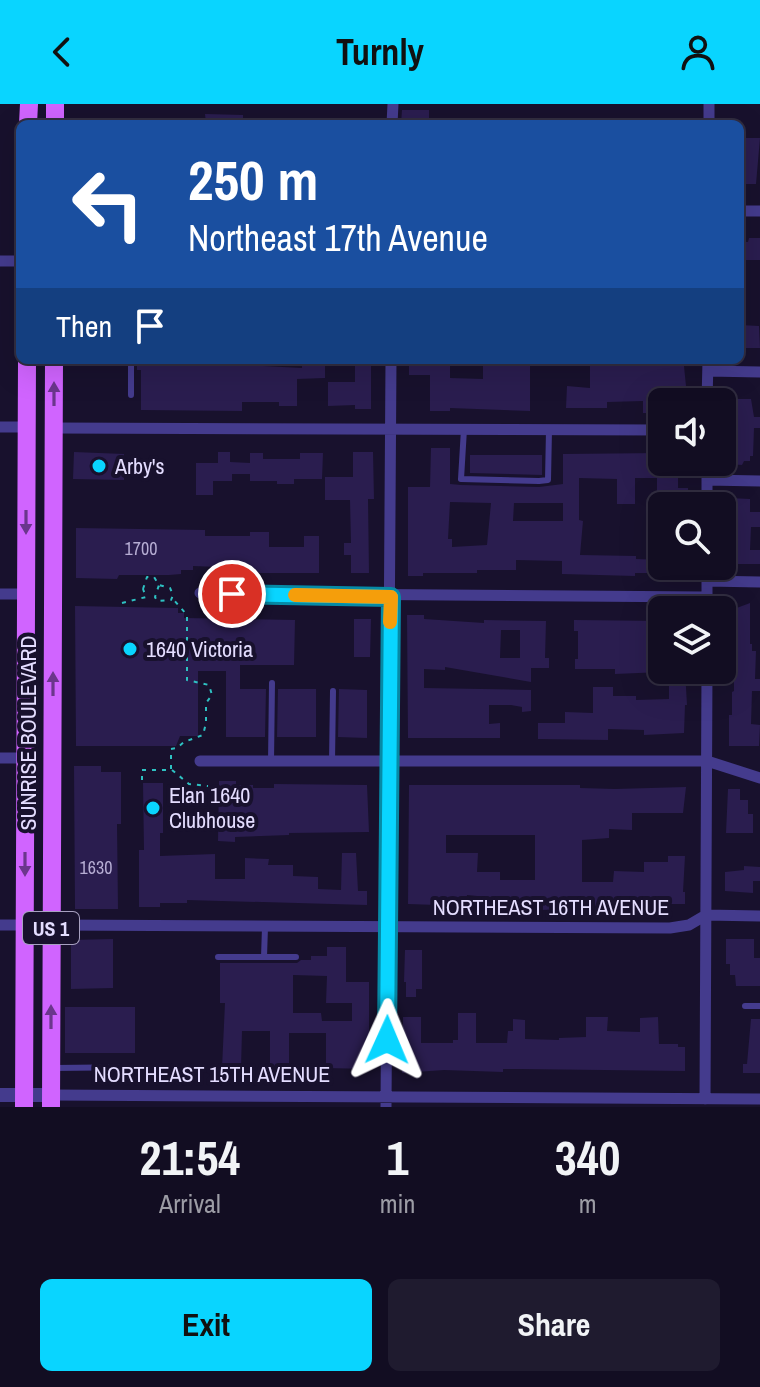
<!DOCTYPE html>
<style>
body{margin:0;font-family:"Archivo Narrow",sans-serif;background:#1f1b2f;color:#f1f3f6;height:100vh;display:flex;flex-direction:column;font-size:30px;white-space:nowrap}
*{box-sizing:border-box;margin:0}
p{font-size:26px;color:#9c9ca5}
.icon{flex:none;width:44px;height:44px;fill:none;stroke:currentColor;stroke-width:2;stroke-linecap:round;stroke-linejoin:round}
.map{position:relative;height:1003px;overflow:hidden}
.sheet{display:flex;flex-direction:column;background:#120d22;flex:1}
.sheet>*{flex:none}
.top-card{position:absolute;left:16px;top:16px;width:728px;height:244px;border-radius:12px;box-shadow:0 8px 32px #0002,0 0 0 2px #312d40;background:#1a4fa0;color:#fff;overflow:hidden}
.tools{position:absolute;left:648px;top:284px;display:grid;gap:16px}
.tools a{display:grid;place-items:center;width:88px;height:88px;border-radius:12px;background:#120d22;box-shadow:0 8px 32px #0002,0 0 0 2px #312d40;font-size:40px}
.pin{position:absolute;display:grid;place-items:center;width:68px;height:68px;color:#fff;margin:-34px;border:4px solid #fff;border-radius:50%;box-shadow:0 2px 8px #0007}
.me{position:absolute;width:88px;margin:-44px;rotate:1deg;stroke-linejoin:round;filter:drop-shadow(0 0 6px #0008)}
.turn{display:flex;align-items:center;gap:28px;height:168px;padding:0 40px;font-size:36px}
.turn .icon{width:104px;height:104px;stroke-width:2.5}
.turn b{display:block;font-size:56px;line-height:68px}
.then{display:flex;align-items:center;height:76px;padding:0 40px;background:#0003;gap:16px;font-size:30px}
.eta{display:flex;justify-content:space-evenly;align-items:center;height:136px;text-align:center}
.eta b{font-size:48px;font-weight:700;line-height:56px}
.button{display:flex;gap:16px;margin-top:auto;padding:16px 40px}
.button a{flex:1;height:92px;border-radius:12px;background:#09d5ff;color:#111;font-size:32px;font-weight:700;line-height:92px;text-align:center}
.button a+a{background:#1f1b2f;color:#f1f3f6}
header{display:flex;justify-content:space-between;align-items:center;height:104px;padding:0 40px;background:#09d5ff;color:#111;font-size:36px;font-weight:700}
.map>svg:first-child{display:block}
.building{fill:#2a1d4f;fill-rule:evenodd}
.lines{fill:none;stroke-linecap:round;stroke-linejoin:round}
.path{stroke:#2ec1c2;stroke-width:2;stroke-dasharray:4 6;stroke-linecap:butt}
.service{stroke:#443b8d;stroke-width:6}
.minor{stroke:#443b8d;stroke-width:11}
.tertiary{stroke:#443b8d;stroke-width:14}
.primary{stroke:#d064ff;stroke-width:18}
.oneway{fill:#6b368c}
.route-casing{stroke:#068aa6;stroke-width:20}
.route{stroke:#09d5ff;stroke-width:14}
.slow{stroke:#f59e0b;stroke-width:14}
.poi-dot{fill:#09d5ff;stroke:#18112d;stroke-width:3}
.labels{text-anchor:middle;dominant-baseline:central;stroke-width:8;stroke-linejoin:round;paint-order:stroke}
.number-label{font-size:18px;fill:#b6add3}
.shield{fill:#18112d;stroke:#a7a0c0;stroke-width:2}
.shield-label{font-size:20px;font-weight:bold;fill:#e4ddff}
.poi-label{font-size:22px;fill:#e4ddff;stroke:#18112d;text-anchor:start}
.street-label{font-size:22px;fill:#e4ddff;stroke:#18112d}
</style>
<header><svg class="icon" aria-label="back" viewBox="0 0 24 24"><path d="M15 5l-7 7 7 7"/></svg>Turnly<svg class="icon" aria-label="person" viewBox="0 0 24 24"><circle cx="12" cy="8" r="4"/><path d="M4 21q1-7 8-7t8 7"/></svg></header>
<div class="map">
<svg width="760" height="1003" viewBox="0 0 760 1003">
<rect width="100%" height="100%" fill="#18112d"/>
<path class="building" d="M402,6h27v14h-28z
M205,10l38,1v9h-37z
M740,34h20l-4,46h-16z
M749,134h11v22h-20v-18h8z
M740,221l19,1 1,22h-20z
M137,256h105v5l60,3v-8h23v18l-28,1v27h-18v-4h-37v9l-101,-1v-40h-4z
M355,256h16v49h-16v-4l-27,1v-24h27z
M409,256h41v18l33,1v-19h47v51l-80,-3v3h-20v-36h-21z
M590,256h87v6h7l3,30h-26v17h-18v-12l-36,1v6h-41l1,-22 23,2z
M731,295h20l3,18h6v11h-6l-1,28h-3v5h-6l-2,4 -14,-1z
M431,344h19v36l11,1 78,2 24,-3v-30l99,-1v9h16v26h10v9h-7v9l-24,-1v-27h-22v26h-18v-25l-38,-1v42l4,1 -3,34 56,1v3l26,1v13h-27v3l-73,-2v-13l-46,-1v10h-39v3h-54v3h-15v-89h22zM450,398l41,1 -4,42 -35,2v-8h-4zM514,399h49v18h-50z
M74,348l50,2v26l-51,-1z
M218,348h12v10l20,1v-10h13v6h37v-6h23l-1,26h-28v5h-17v-3h-27v-7h-18v7h-19v14h-17v-32h22z
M353,348h20l1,47h-6l1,74h-18v-18h-7v-12h7l-1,-43h-25v-23h28z
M470,351h72v20l-72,-2z
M729,394l21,1v13h10v15h-9l-1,23h10v14h-32z
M76,424l129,2v6h45v-4h19v15h35v-11h15v37h-69v-3l-32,1v-4l-25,-1v4h-12v4l-12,1h-50l-2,4 -41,-1z
M750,499v41h2v7h4l-1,28h5v12h-8l-1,33 9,1 -1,21h-30v-31h3v-23l2,-1v-20h-6v-11h4v-45l2,-6z
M75,502l103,2v5h6v5l111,2 -1,45h-54v24h26l-1,48h-39v-66h-28v65h-18l-4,10h-100z
M407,511h17v4l60,4v-3l62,1 -1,37h4v10h-18v14l-86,-15v3l-21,-1v19l107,2v21l-9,1v-5l-11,-2h-22v19l11,-1v15h-92zM501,526h19v28h-20z
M354,515h17l-1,38h-16z
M574,516l88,1v51l-47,2v-5h-40v-10h3v-28h-4z
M669,566h16l2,35h-2l-1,28 -40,2v-5l-36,-1v11l-70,-1v-16h27v-11l28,1v-26h20v9h23v4l33,-1z
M278,585h38v48h-39z
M339,585l28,1v48l-29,-1z
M74,662h27v6h20v52h-4l1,85h-43z
M219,677h17v4h17v3h21v-4l93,1 2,47 -80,1v2l-54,2v5l-17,-1z
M143,679h20v50h-3v23l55,-2v25h30v-21l24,1 -1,6h25v11l25,1v12l23,1 1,-37h14l2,38h9v14l-180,-5v3h-27v4h-21v-57h5z
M409,681h171v3l35,1 71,-2 -3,26h-51v17l-23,-1v9l-27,2v42h31l1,-11 30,1v-10h24v-6h17l-2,36h2v12h-62l-18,2v3l-71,1v-5h-27v-6l-40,-4 -1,11 -58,-2zM446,731h89v45h-35v-8h-23l1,-19h-32z
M728,685h12v11h8v14h5v19h-27z
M744,762l16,1v14h-7v12l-28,-2v-19l19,-2z
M113,835v49l-42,1v-49z
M726,835h28v19h6v28h-24l-1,-11h-5v-11h-4z
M327,843h19v35h23v87l-43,-1v-35h-37v36h-19v-38h-28l-1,37h-19l3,-65h-5v-40h77l4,-3h10v-4h16zM293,871l34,1 -1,27h26v18h-30l-1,-8h-28z
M405,846h17v39h-6v8h-10v-15h-2z
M65,903h70v46h-70z
M458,909h18v30h31l1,-12h5v-12l12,1v19l34,1v-2l27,-1v-20h22l-1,14 33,1v-14l18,-1 1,27h19v3h7v24l-164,-2h-18v3l-59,-2 -42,3 1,-56h18v26h32v-3h5z
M751,915h9v54h-17v-9h4z"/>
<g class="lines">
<path class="path" d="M143,485l4,-12h7l5,8 11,3 3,7 -2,5 -14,1 -2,-4 4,-12
M122,499l24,-6 -3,-8h-6
M172,666l17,14 19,2
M142,676v-10h29v-21l6,-1 7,-6 19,-7 3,-12v-20l6,-8 -3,-10 -22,-5v-65l-15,-17"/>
<path class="service" d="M131,291v-35
M464,325l-3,50 78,2 9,-1 1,-50
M271,658l1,-79
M332,658l1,-71
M218,853h78
M264,853l1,-30
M745,902h15
M54,964l90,-1"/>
<path class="minor" d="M709,0v20
M392,20l1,-20
M740,107h20
M0,157h20
M708,267l52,1
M707,298l1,-42
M0,323h26
M53,324l609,2
M707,358v44
M707,376l53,1
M707,477l53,1
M200,489l507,4
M0,490h26
M707,506v-44
M0,654h25
M200,657h507l53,17
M0,821h25
M51,821l619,3 19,-3 17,-10 54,1
M51,991l709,4
M705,995l2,-429
M386,1003l5,-747"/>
<path class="tertiary" d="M0,991h51"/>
<path class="primary" d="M28,20l1,-20
M55,20v-20
M24,1003l3,-747
M51,1003l3,-747"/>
</g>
<defs><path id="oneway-solid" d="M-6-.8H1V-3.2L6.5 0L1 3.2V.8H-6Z" transform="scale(2)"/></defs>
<g class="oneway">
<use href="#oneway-solid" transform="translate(54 290) rotate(-90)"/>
<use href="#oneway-solid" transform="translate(26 418) rotate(90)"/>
<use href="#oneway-solid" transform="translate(53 580) rotate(-90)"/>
<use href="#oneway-solid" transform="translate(25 760) rotate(90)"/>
<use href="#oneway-solid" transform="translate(51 913) rotate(-90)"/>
</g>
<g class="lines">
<g class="route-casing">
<path id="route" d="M232,490l159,3 -4,443"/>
</g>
<use href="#route" class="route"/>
<path class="slow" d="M295,491l96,2 -1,25"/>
</g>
<g class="poi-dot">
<circle cx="99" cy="362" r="8"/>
<circle cx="130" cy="545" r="8"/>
<circle cx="153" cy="704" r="8"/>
</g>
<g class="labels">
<g class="number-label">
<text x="141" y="444">1700</text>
<text x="96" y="763">1630</text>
</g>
<rect class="shield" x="23" y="808" width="56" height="32" rx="6"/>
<g class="shield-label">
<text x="51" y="824">US 1</text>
</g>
<g class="poi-label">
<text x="115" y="362">Arby's</text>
<text x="146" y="545">1640 Victoria</text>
<text x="169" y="691">Elan 1640<tspan x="169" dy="25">Clubhouse</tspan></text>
</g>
<g class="street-label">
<text transform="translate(28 629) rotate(-90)">SUNRISE BOULEVARD</text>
<text x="551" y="803">NORTHEAST 16TH AVENUE</text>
<text x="212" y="970">NORTHEAST 15TH AVENUE</text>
</g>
</g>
</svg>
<div class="tools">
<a><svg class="icon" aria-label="sound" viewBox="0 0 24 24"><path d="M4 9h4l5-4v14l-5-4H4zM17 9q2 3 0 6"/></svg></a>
<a><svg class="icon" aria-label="search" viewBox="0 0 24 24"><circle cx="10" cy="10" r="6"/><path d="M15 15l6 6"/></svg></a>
<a><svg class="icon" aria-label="layers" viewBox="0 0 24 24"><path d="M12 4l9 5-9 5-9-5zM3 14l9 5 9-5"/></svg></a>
</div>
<div class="pin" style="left:232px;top:490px;background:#d93025"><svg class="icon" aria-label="arrive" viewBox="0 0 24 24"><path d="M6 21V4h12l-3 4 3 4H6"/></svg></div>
<svg class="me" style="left:387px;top:936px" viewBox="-20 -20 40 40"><path d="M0-17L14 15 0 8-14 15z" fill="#09d5ff" stroke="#fff" stroke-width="4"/></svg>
<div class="top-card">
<div class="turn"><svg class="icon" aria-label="left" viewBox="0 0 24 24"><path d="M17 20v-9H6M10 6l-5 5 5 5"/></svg><div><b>250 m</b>Northeast 17th Avenue</div></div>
<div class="then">Then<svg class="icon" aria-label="arrive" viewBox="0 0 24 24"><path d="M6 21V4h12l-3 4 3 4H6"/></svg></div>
</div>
</div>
<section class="sheet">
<div class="eta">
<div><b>21:54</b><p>Arrival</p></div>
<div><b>1</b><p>min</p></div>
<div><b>340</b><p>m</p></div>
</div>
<div class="button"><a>Exit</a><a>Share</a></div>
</section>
